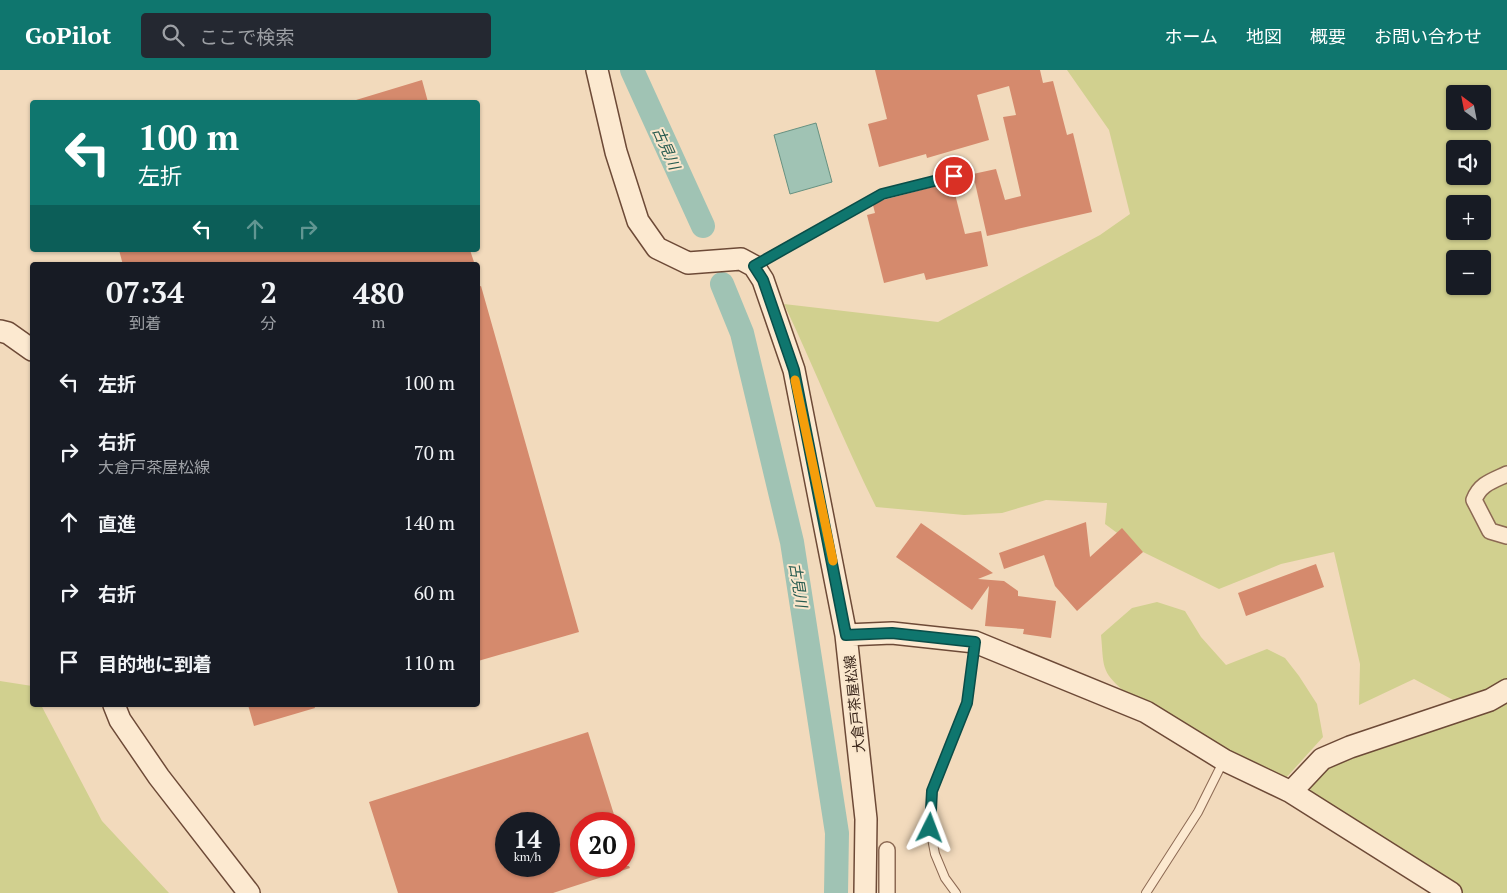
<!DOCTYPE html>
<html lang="ja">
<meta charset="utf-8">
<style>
body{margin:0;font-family:"PT Serif","Noto Sans JP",serif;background:#242831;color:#f1f3f6;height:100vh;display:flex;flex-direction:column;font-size:19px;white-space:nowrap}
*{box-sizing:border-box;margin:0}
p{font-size:16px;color:#9ea1a6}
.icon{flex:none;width:28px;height:28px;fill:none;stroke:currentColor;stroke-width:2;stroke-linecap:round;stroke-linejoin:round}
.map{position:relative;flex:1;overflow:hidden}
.drawer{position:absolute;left:30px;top:192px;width:450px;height:445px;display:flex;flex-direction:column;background:#171b24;border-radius:5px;box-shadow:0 1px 4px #0004}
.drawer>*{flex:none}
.top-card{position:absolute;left:30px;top:30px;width:450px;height:152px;border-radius:5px;box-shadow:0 1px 4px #0004;background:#0f766e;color:#fff;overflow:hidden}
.needle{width:32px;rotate:328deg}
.buttons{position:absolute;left:1446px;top:15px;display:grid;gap:10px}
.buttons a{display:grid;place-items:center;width:45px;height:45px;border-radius:5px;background:#171b24;box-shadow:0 1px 4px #0004;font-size:25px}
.speed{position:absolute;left:495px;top:742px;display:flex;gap:10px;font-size:25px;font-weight:700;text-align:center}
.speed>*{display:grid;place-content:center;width:65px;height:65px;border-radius:50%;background:#171b24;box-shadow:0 1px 4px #0004;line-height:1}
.speed small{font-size:12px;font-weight:400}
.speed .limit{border:8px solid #d22;background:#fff;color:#111}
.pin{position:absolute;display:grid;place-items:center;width:42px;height:42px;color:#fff;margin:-21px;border:2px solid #fff;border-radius:50%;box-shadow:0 1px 5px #0007}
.me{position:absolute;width:55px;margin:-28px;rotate:3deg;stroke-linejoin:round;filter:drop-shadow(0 0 4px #0008)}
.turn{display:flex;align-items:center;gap:18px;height:105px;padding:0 25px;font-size:22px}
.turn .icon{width:65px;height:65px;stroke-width:2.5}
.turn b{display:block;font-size:35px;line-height:42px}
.lanes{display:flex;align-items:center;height:48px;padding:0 25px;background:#0003;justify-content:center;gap:25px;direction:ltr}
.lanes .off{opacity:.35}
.eta{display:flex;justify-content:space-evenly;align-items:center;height:85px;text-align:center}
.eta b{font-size:30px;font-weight:700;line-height:35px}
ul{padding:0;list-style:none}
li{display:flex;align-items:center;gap:15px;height:70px;padding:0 25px}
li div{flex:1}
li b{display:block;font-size:19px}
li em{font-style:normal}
header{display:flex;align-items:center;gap:30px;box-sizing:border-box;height:70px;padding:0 25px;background:#0f766e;color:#fff}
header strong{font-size:24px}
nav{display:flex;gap:28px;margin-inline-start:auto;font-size:18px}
.search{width:350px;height:45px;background:#242831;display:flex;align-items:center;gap:12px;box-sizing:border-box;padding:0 18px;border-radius:5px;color:#9ea1a6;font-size:19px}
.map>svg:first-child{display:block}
.green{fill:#d1d08f;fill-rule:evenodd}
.water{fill:#a0c3b4;stroke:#679181}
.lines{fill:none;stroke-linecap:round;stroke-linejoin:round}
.river{stroke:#a0c3b4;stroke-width:24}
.building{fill:#d58a6d;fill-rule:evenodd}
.lane-casing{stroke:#8c6953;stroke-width:10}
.street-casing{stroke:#8c6953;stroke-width:18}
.secondary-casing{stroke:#6d4a37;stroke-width:24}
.lane{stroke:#fce9d0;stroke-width:8}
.street{stroke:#fce9d0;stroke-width:15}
.secondary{stroke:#fce9d0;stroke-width:21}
.route-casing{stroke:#0a4d48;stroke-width:12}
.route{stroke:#0f766e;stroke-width:9}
.slow{stroke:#f59e0b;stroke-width:9}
.labels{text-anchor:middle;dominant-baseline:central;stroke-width:4;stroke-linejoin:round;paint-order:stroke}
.street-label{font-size:14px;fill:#39251a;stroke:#f9e6cc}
.water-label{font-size:15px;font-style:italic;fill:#275b50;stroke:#f9e6cc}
</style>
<header>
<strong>GoPilot</strong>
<div class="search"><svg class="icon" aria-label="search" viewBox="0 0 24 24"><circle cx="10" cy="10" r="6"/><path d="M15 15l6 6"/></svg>ここで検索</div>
<nav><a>ホーム</a><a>地図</a><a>概要</a><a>お問い合わせ</a></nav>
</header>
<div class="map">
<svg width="1507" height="823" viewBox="0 0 1507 823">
<rect width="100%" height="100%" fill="#f2dabc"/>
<path class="green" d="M1067,0h440v823h-57l-144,-92 16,-42 148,-50 -56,-30 -55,26 1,-41 -26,-112 -53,12 -62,25 -76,-37 -38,-28 2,-21 -61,-3 -44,13 -38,2 -88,-8c-33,-66 -60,-136 -92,-203l154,18 162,-87 30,-21 -21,-84zM1455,24h27v27h-27zM1455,79h27v27h-27zM1455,134h27v27h-27zM1455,189h27v27h-27z
M1157,532l28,9 16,26 25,28 41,-16 18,9 14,18 18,28 6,33 -48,53 -150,-98c-25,-21 -21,-26 -24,-57l31,-27z
M0,611l32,5v19h9l61,116 67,72h-169z"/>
<path class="water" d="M816,53l16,59 -42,12 -16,-59z"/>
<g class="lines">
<path class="river" d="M632,0l71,156
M722,214l20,49 50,209 45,291 -1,60"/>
</g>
<path class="building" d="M875,0h165l3,13 10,-2 14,54 6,-2 19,79 -105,24 -14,-62 23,-5 9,31 16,-4 -18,-79 13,-2 -7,-29 -32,9 12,45 -62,18 -1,-4 -47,13 -11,-43 19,-5z
M422,10l6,22h-72v-2z
M952,112l13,52 16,-3 7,35 -62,14 -2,-7 -40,10 -17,-68 8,-2 -2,-8 10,-5z
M119,180h351l5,15h-352z
M481,216l98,346 -101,29v-374z
M1086,452l4,35 32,-29 21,24 -66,59 -22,-25 -11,-31 -40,14 -5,-16z
M921,453l72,50 -15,6 26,2 14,10v5l38,5 -5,37 -28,-4 1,-5 -39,-3 4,-40 -17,24 -76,-53z
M1316,494l8,23 -78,29 -8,-23z
M248,635h66l1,3 -61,18z
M588,662l29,92h-36v42h48l1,2 -77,25h-155l-29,-91zM506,754h43v42h-43z"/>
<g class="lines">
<g class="lane-casing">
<path id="lane" d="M755,195l127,-71 72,-18
M956,823l-11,-15 -10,-24 -5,-26 2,-37 35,-88 8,-59
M1146,823l52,-81 25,-50"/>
</g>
<g class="street-casing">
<path id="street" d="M1507,404c-15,7 -27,10 -33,26l16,31 17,5
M887,780v43"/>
</g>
<g class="secondary-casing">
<path id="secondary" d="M597,0l19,82 22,69 19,27 31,15 53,-4 13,7 9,14 31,90 52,265 20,184 -1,74
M0,261l8,2 24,17
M846,565l46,-2 83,9 171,70 78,48 67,32 160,101
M114,635l6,15 39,57 90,116
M1291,722l31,-33 28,-12 140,-47 17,-10"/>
</g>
<use href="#lane" class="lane"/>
<use href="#street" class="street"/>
<use href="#secondary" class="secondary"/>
</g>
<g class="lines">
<g class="route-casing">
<path id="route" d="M930,758l2,-37 35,-88 8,-61 -83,-9 -46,2 -52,-265 -31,-90 -9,-14 128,-72 72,-18"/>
</g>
<use href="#route" class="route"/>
<path class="slow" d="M795,310l38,181"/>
</g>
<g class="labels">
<g class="street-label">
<text transform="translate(854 634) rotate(-96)">大倉戸茶屋松線</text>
</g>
<g class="water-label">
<text transform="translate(667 78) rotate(66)">古見川</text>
<text transform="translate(799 515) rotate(81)">古見川</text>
</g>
</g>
</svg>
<div class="buttons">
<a><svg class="needle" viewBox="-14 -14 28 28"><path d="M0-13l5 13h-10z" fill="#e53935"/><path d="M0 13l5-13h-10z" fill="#9ea1a6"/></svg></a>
<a><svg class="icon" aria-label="sound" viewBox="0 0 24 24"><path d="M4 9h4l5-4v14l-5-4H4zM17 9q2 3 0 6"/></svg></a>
<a>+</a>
<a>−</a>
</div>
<div class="speed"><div>14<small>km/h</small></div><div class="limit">20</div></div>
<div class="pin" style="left:954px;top:106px;background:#d93025"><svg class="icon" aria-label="arrive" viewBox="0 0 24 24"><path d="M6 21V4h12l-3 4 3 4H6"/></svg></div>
<svg class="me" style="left:930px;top:758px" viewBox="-20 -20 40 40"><path d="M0-17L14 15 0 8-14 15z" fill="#0f766e" stroke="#fff" stroke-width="4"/></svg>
<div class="top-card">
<div class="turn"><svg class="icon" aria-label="left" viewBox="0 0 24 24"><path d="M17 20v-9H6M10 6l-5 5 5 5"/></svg><div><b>100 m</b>左折</div></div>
<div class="lanes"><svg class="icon" aria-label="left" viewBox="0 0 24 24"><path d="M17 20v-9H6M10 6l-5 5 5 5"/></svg><svg class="icon off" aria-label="ahead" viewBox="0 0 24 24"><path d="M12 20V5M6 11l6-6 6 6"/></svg><svg class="icon off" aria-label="right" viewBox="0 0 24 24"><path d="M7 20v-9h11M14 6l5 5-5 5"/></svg></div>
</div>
<section class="drawer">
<div class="eta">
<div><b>07:34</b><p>到着</p></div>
<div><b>2</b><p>分</p></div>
<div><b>480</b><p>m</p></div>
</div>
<ul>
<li><svg class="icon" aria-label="left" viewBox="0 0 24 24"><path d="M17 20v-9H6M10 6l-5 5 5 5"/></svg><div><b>左折</b></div><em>100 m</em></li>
<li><svg class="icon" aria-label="right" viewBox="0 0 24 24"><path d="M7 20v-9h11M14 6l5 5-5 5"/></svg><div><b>右折</b><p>大倉戸茶屋松線</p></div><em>70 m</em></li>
<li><svg class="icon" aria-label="ahead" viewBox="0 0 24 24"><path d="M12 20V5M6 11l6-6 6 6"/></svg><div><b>直進</b></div><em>140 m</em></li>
<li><svg class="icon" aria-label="right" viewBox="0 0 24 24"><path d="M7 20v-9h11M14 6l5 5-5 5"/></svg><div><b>右折</b></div><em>60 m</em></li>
<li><svg class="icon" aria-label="arrive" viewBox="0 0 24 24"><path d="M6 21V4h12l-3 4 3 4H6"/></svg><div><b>目的地に到着</b></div><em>110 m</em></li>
</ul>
</section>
</div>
